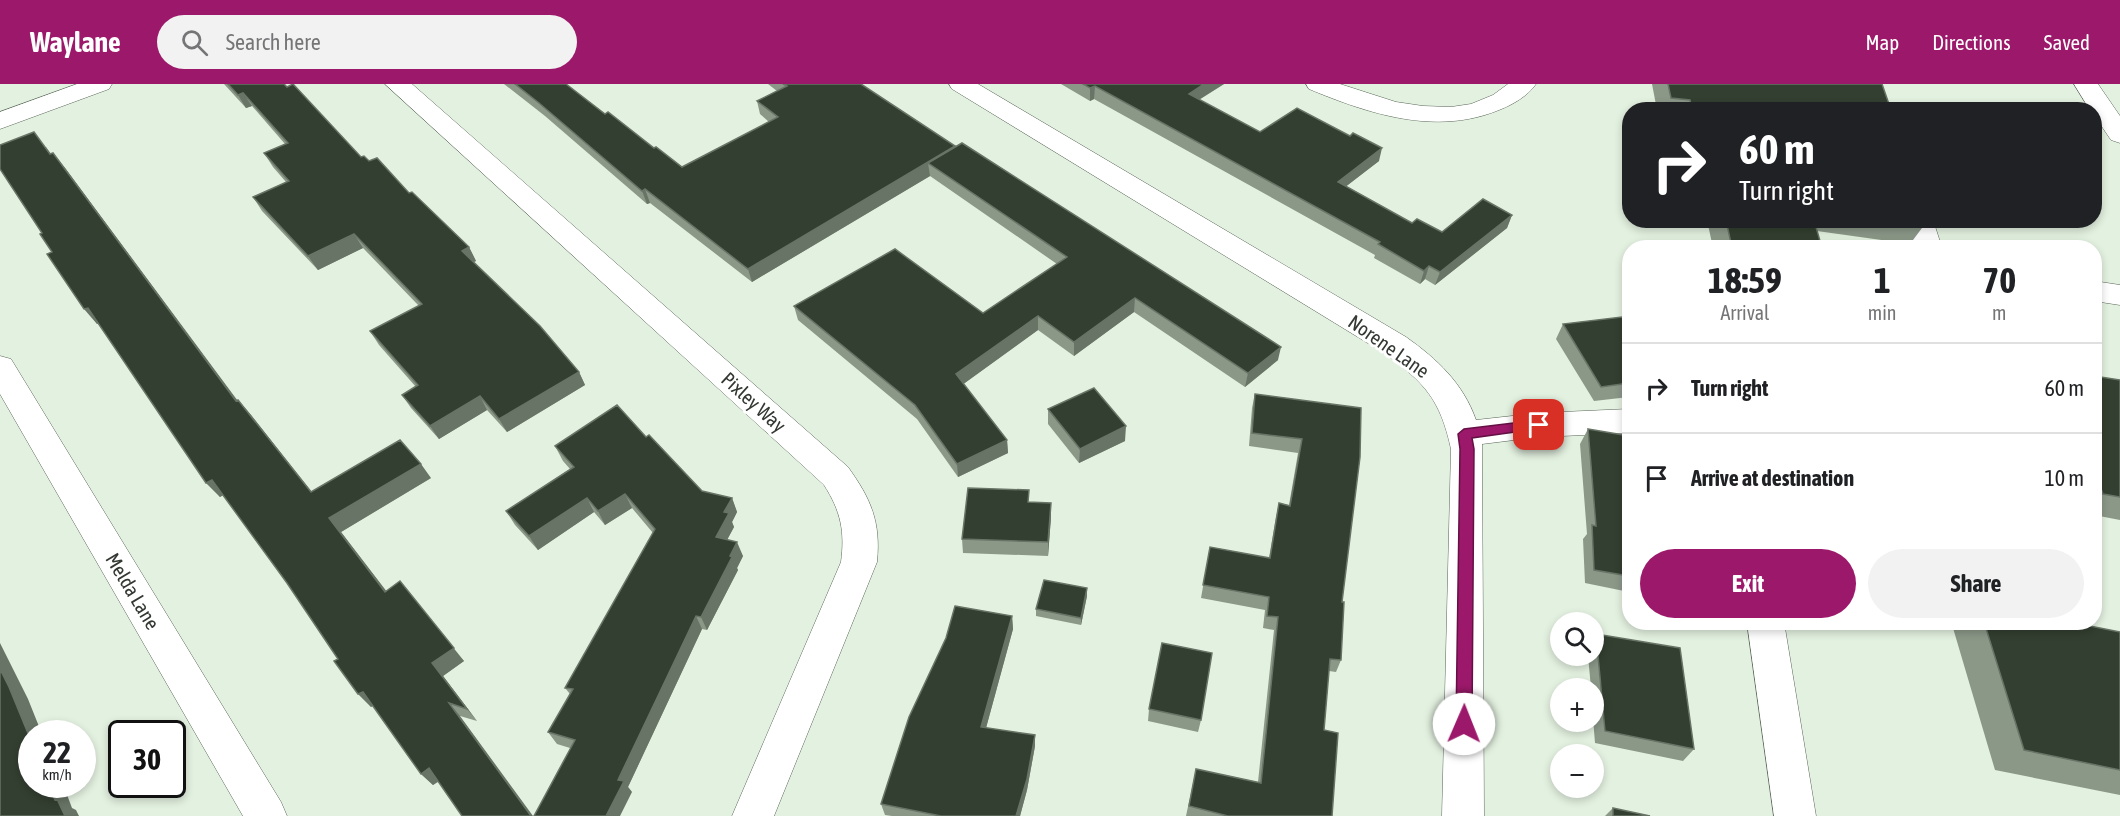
<!DOCTYPE html>
<meta charset="utf-8">
<style>
body{margin:0;font-family:"Asap Condensed",sans-serif;background:#f2f2f2;color:#202124;height:100vh;display:flex;flex-direction:column;font-size:22px;white-space:nowrap}
*{box-sizing:border-box;margin:0}
p{font-size:20px;color:#757577}
.icon{flex:none;width:33px;height:33px;fill:none;stroke:currentColor;stroke-width:2;stroke-linecap:round;stroke-linejoin:round}
.map{position:relative;flex:1;overflow:hidden}
.sheet{position:absolute;left:1622px;top:156px;width:480px;height:390px;display:flex;flex-direction:column;background:#fff;border-radius:24px;box-shadow:0 3px 9px #0003}
.sheet>*{flex:none}
.guide{position:absolute;left:1622px;top:18px;width:480px;height:126px;border-radius:24px;box-shadow:0 3px 9px #0003;background:#202124;color:#fff;overflow:hidden}
.controls{position:absolute;left:1550px;top:528px;display:grid;gap:12px}
.controls a{display:grid;place-items:center;width:54px;height:54px;border-radius:50%;background:#fff;box-shadow:0 3px 9px #0003;font-size:30px}
.speed{position:absolute;left:18px;top:636px;display:flex;gap:12px;font-size:30px;font-weight:700;text-align:center}
.speed>*{display:grid;place-content:center;width:78px;height:78px;border-radius:50%;background:#fff;box-shadow:0 3px 9px #0003;line-height:1}
.speed small{font-size:15px;font-weight:400}
.speed .limit{border:3px solid #111;border-radius:9px;background:#fff;color:#111}
.pin{position:absolute;display:grid;place-items:center;width:51px;height:51px;color:#fff;margin:-26px;border-radius:12px;box-shadow:0 3px 9px #0006}
.me{position:absolute;width:66px;margin:-33px;rotate:1deg;stroke-linejoin:round;filter:drop-shadow(0 0 4px #0008)}
.turn{display:flex;align-items:center;gap:21px;height:126px;padding:0 18px;font-size:27px}
.turn .icon{width:78px;height:78px;stroke-width:2.5}
.turn b{display:block;font-size:42px;line-height:51px}
.eta{display:flex;justify-content:space-evenly;align-items:center;height:102px;text-align:center}
.eta b{font-size:36px;font-weight:700;line-height:42px}
.action{display:flex;gap:12px;margin-top:auto;padding:12px 18px}
.action a{flex:1;height:69px;border-radius:36px;background:#9c186a;color:#fff;font-size:24px;font-weight:700;line-height:69px;text-align:center}
.action a+a{background:#f2f2f2;color:#202124}
ul{padding:0;list-style:none}
li{display:flex;align-items:center;gap:18px;height:90px;padding:0 18px;border-top:2px solid #e0e0e0}
li div{flex:1}
li b{display:block;font-size:22px}
li em{font-style:normal}
header{display:flex;align-items:center;gap:36px;box-sizing:border-box;height:84px;padding:0 30px;background:#9c186a;color:#fff}
header strong{font-size:28px}
nav{display:flex;gap:33px;margin-inline-start:auto;font-size:21px}
.search{width:420px;height:54px;background:#f2f2f2;display:flex;align-items:center;gap:15px;box-sizing:border-box;padding:0 21px;border-radius:33px;color:#757577;font-size:22px}
.map>svg:first-child{display:block}
.lines{fill:none;stroke-linecap:round;stroke-linejoin:round}
.minor-casing{stroke:#596657;stroke-width:1}
.minor{fill:#fff;fill-rule:evenodd}
.wall{fill:#8b9888}
.shaded-wall{fill:#687466}
.building{fill:#333f31;stroke:#687466;stroke-width:1.5}
.route{fill:#9c186a;stroke:#651045;stroke-width:1.5}
.labels{text-anchor:middle;dominant-baseline:central;stroke-width:6;stroke-linejoin:round;paint-order:stroke}
.street-label{font-size:20px;fill:#333832;stroke:#fff}
</style>
<header>
<strong>Waylane</strong>
<div class="search"><svg class="icon" aria-label="search" viewBox="0 0 24 24"><circle cx="10" cy="10" r="6"/><path d="M15 15l6 6"/></svg>Search here</div>
<nav><a>Map</a><a>Directions</a><a>Saved</a></nav>
</header>
<div class="map">
<svg width="2120" height="732" viewBox="0 0 2120 732">
<rect width="100%" height="100%" fill="#e3f1e0"/>
<g class="lines">
<g class="minor-casing">
<path id="minor" d="M77,0h35l-3,5 -109,40v-17z
M385,0h27l436,383c23,32 33,55 29,95l-103,254h-42l109,-254c4,-30 0,-51 -17,-77z
M949,0h29l428,253c31,22 57,46 70,83l63,-7 90,-4v24l-90,4 -57,7 2,372h-42l9,-367c-11,-50 -26,-66 -67,-96l-432,-264z
M1306,0h34l56,18 27,4 28,1 20,-3 22,-9 15,-11h28c-8,12 -24,21 -37,26 -63,26 -130,4 -190,-21z
M2074,0h24l22,32v27l-9,-3 -17,-25v-5h-4z
M1905,136h28l9,28h-28z
M2094,197l26,4v20l-26,-4z
M0,272l11,3 270,443 6,14h-44l-243,-422z
M1747,538h37l32,194h-42z"/>
</g>
<use href="#minor" class="minor"/>
</g>
<path class="wall" d="M224,0h60l77,73 8,4 40,32 60,54 7,14 -2,1 105,110 6,13 -78,47 -20,-22 -48,29 -28,-31 -9,-13 14,-8 -37,-42 -9,-14 49,-25 -56,-58 -45,22 -56,-59 -9,-14 33,-15 -13,-15 -9,-14 21,-9 -33,-38 -6,2z
M504,0h62l39,30 49,34 28,19 87,-45 -9,-8 -3,-13 20,-10 -9,-7h93l417,276 -33,27 -111,-75 -60,44 -36,-26 -75,54 44,56 1,13 -50,24 -41,-58 -119,-99 -4,-14 189,7 74,-49 -127,-88 -178,106 -102,-79 -3,1 -102,-88z
M1061,0h163l-25,16 61,32 119,29 -33,25 66,37 30,9 70,-17 -5,13 -72,57 -10,-6 -5,5 -46,-26 1,-3 -281,-156 -4,2z
M1652,0h230l9,26h-234z
M46,63l5,7 14,14 172,233 1,-1 13,15 60,77 120,-14 -90,54 45,59 78,70 -21,15 34,45 -17,-5 -22,66 -5,3 -12,-11 -48,-69 -2,2 -84,-124 -64,-88 -3,2 -122,-173h-1l-45,-72 -10,-19z
M1707,136h221l-18,24 -93,-13 5,17h-109z
M1563,240l66,4v69l-35,4 -38,-62z
M2094,292l26,4v140l-26,-5z
M1255,310l106,14 -19,194 -1,58 -5,12 -7,-1 -5,59 8,86h-146l10,-47 62,13 16,-152 -11,-2 2,-18 -64,-12 9,-51 59,11 7,-41 3,-14 10,2 9,-52 -49,-7 3,-38z
M1048,325l77,32 -46,22 -31,-39z
M1588,345l41,7v156l-44,-9 -2,-44 4,-5 -7,-90z
M646,353l56,54 30,7 5,14 -5,10 2,5 -7,13 16,16 -6,12 1,2 -31,60 -5,-1 -74,158 4,5 -62,-44 -13,-4 -9,-12 22,-38 -5,-6 88,-155 -21,-25 -27,17 -11,-13 -56,38 -23,-25 -9,-14 64,-42 -7,-8 -8,-15z
M1029,418l22,1v14l-3,39 -85,-3 -1,-14z
M1087,512l-6,29 -45,-9v-7z
M1012,532l1,13 -27,99 49,7v11l-8,44 -7,26h-128l-7,-1 -4,-11z
M1960,538h110l50,10v163l-125,-25 -42,-142z
M1596,550l98,115 -11,12 -88,-18 -2,-25v-30h-2l-3,-32h5v-17z
M1149,625l52,11 -3,12 -50,-11z
M1613,724l37,8h-45z"/>
<path class="shaded-wall" d="M1204,0h20l-37,23 2,-13z
M1095,2l-1,13 -4,2v-13z
M243,9l9,13 -6,2 -8,-13z
M955,62l-27,17 2,13 -178,106 -4,-13z
M1382,64l-3,13 -44,34 3,-13z
M53,69l12,15 184,248 -13,-15z
M645,105l5,14 -3,1 -5,-13z
M1512,131l-5,13 -72,57 5,-13z
M354,150l9,14 -45,22 -10,-14z
M469,163l7,14 -7,3 -7,-13z
M1429,182l-4,13 -5,5 4,-13z
M1135,214l-1,14 -60,44v-14z
M88,224l13,14 -4,2 -13,-15z
M1038,232v14l-80,58 -2,-14z
M1281,263l-3,13 -33,27 3,-14z
M579,288l6,13 -78,47 -8,-13z
M480,312l7,14 -48,29 -9,-13z
M238,316l13,15 72,91 -12,-14z
M1126,342l-1,15 -46,22 1,-14z
M1007,356l1,13 -50,24 -1,-13z
M421,380l10,14 -90,54 56,73 -12,-13 -56,-74z
M212,396l13,14 -5,3 -14,-14z
M625,410l7,14 -27,17 -7,-14z
M587,414l7,14 -56,38 -9,-14z
M732,414l5,14 -5,10 2,5 -13,24 -5,-14 8,-25z
M1051,419v14l-3,39v-14z
M737,458l6,14 -6,12 1,2 -31,60 -6,-13z
M400,497l64,80 -21,15 34,45 -10,-12 -35,-46z
M1087,504v8l-6,29v-7z
M696,532l6,13 -74,158 4,5 -12,24h-14l12,-36z
M1012,532l1,13 -30,110 -2,-12z
M0,559l28,56 14,35h-10v9l-32,-74z
M363,608l13,12 -5,3 -13,-13z
M449,619l11,13 73,100h-2z
M1035,651v11l-8,44 -7,26h-4z
M429,684l11,12 -7,5 -12,-11z
M48,700h15l9,24 4,2 3,6h-14l-10,-16z"/>
<path class="building" d="M228,0h56l3,3 6,-3 68,73 3,-1 5,5 8,-3 32,35 3,-1 57,55 -7,4 78,75 39,46 -80,47 -19,-23 -50,30 -28,-31 16,-10 -48,-54 52,-27 -68,-70 -46,22 -55,-59 36,-16 -25,-28 24,-10 -45,-50 -5,2z
M515,0h51l39,30 3,-2 46,36 2,-1 26,20 96,-50 -21,-16 30,-15 -4,-2h78l94,62 -207,123 -103,-80 -3,2 -103,-88z
M1083,0h121l-15,10 71,38 37,-24 53,28 3,-3 29,15 -44,34 74,41 5,-4 25,13 41,-33 29,16 -72,57 -11,-6 -5,5 -46,-27 2,-2 -285,-156 -5,2z
M1668,0h214l9,26h-199l-2,-10 -19,-2z
M34,48l16,22 3,-1 183,248 2,-1 73,92 89,-52 21,24 -92,54 56,74 15,-11 54,67 -22,15 35,46 -18,-6 82,113h-69l-33,-48 -8,6 -58,-82 -5,2 -24,-33 4,-2 -51,-76 -75,-103 -6,3 -118,-175 -4,1 -37,-55 5,-2 -12,-18 2,-1 -42,-64v-24z
M962,59l319,204 -33,26 -113,-75 -61,44 -36,-26 -82,58 51,66 -50,24 -42,-59 -121,-99 101,-57 88,64 84,-56 -139,-94z
M1726,136h88l8,28h-90z
M1622,233l7,11v55l-28,4 -38,-63z
M2094,292l26,4v117l-17,-3 -9,-24z
M1094,304l32,38 -46,23 -32,-40z
M1255,310l106,14 -1,49 -18,145h2l-3,58 -11,-1 -6,71 14,3 -6,83h-104l-39,-10 7,-37 65,14 17,-166 -11,-1 2,-19 -66,-12 7,-38 60,11 9,-55 11,3 12,-67 -50,-6z
M617,321l29,32 3,-2 53,56 30,7 -8,14 5,1 -13,24 21,5 -7,14 2,1 -31,60 -5,-1 -78,164 6,1 -18,35h-72l41,-76 -27,-8 25,-43 -8,-1 90,-159 -30,-35 -27,17 -11,-13 -58,38 -23,-25 68,-44 -19,-21z
M1588,345l41,7v140l-35,-6 -2,-45 4,1z
M968,404l61,2 -1,12 23,1 -3,39 -86,-3z
M1044,496l43,8 -6,30 -45,-9z
M955,522l57,10 -31,111 54,8 -8,44 -11,37h-75l-60,-12 28,-87 37,-79z
M1984,538h86l50,10v138l-96,-20z
M1596,550l84,14 14,101 -89,-18z
M1162,559l50,10 -11,67 -52,-11z
M0,585l9,18 23,56v41h16l7,16 2,-1 8,17h-65z
M1613,724l37,8h-37z"/>
<path class="route" d="M1539,336l5,1 2,4 -2,3 -72,10 2,11 -2,275 -2,6 -6,2 -5,-2 -3,-6 4,-275 -2,-15 6,-5z"/>
<g class="labels">
<g class="street-label">
<text transform="translate(1389 262) rotate(35)">Norene Lane</text>
<text transform="translate(754 318) rotate(42)">Pixley Way</text>
<text transform="translate(133 507) rotate(59)">Melda Lane</text>
</g>
</g>
</svg>
<div class="controls">
<a><svg class="icon" aria-label="search" viewBox="0 0 24 24"><circle cx="10" cy="10" r="6"/><path d="M15 15l6 6"/></svg></a>
<a>+</a>
<a>−</a>
</div>
<div class="speed"><div>22<small>km/h</small></div><div class="limit">30</div></div>
<div class="pin" style="left:1539px;top:341px;background:#d93025"><svg class="icon" aria-label="arrive" viewBox="0 0 24 24"><path d="M6 21V4h12l-3 4 3 4H6"/></svg></div>
<svg class="me" style="left:1464px;top:640px" viewBox="-20 -20 40 40"><circle r="19" fill="#fff"/><path d="M0-13L10 11 0 6-10 11z" fill="#9c186a"/></svg>
<div class="guide">
<div class="turn"><svg class="icon" aria-label="right" viewBox="0 0 24 24"><path d="M7 20v-9h11M14 6l5 5-5 5"/></svg><div><b>60 m</b>Turn right</div></div>
</div>
<section class="sheet">
<div class="eta">
<div><b>18:59</b><p>Arrival</p></div>
<div><b>1</b><p>min</p></div>
<div><b>70</b><p>m</p></div>
</div>
<ul>
<li><svg class="icon" aria-label="right" viewBox="0 0 24 24"><path d="M7 20v-9h11M14 6l5 5-5 5"/></svg><div><b>Turn right</b></div><em>60 m</em></li>
<li><svg class="icon" aria-label="arrive" viewBox="0 0 24 24"><path d="M6 21V4h12l-3 4 3 4H6"/></svg><div><b>Arrive at destination</b></div><em>10 m</em></li>
</ul>
<div class="action"><a>Exit</a><a>Share</a></div>
</section>
</div>
